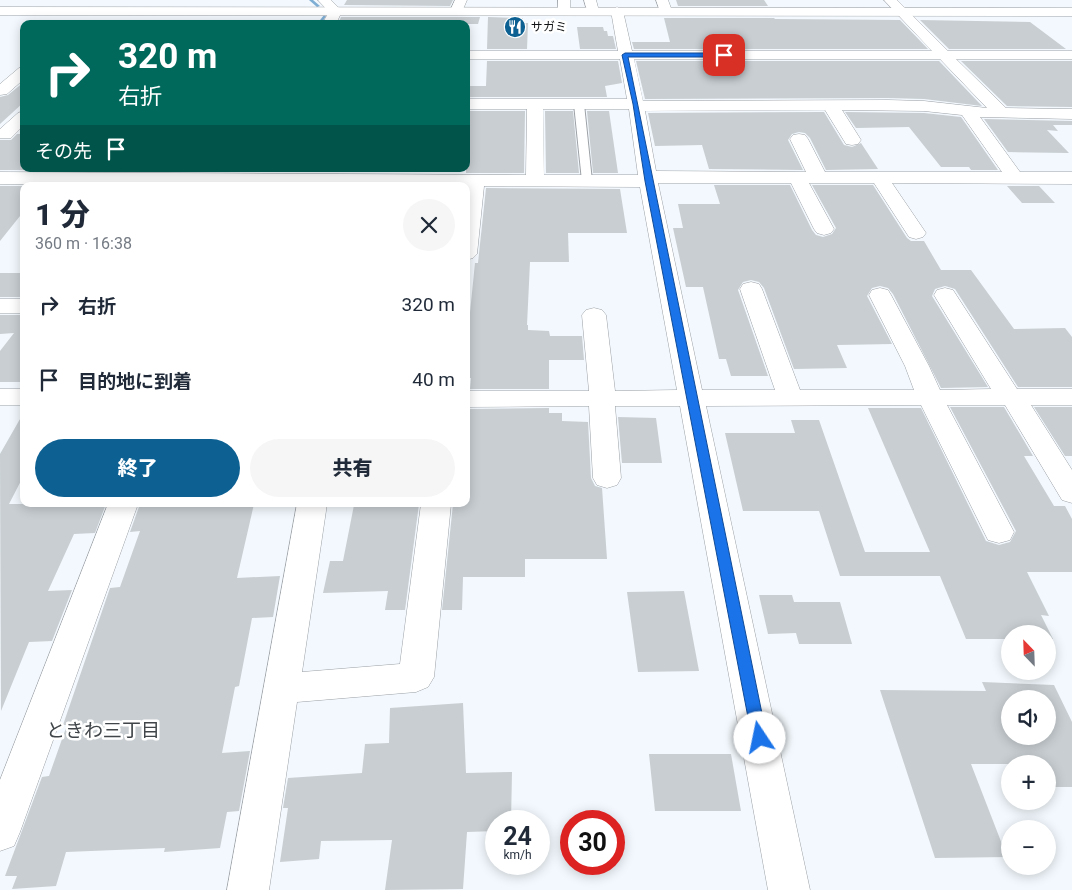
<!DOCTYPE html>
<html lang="ja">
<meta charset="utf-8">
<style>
body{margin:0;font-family:Roboto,"Noto Sans JP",sans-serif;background:#f6f6f7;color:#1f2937;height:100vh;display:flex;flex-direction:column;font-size:19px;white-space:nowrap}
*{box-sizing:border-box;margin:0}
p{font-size:16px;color:#747a83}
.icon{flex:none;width:28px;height:28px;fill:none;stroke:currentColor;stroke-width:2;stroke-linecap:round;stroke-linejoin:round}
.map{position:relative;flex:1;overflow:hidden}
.drawer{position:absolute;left:20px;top:182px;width:450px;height:325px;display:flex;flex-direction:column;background:#fff;border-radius:10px;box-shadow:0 2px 12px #0003}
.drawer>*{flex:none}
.guide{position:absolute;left:20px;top:20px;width:450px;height:152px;border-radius:10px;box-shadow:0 2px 12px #0003;background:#00695c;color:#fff;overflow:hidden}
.needle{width:32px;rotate:337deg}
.buttons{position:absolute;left:1001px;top:625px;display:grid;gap:10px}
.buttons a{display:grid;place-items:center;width:55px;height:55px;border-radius:50%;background:#fff;box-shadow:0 2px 12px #0003;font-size:25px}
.speed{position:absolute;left:485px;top:810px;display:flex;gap:10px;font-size:25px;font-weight:700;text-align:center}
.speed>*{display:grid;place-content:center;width:65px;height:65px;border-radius:50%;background:#fff;box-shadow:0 2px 12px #0003;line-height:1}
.speed small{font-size:12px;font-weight:400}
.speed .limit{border:8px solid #d22;background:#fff;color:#111}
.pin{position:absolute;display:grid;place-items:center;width:42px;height:42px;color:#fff;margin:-21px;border-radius:10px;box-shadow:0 2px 8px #0006}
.me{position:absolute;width:55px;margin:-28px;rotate:349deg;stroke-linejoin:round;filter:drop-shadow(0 0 4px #0008)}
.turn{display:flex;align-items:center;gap:18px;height:105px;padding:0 15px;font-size:22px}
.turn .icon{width:65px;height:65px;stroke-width:2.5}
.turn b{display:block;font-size:35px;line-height:42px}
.then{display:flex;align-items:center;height:48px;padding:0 15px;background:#0003;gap:10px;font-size:19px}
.round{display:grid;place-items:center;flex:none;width:52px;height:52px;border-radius:26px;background:#f6f6f7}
.summary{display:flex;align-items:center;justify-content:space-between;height:85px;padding:0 15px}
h1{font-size:30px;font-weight:800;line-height:38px}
.action{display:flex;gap:10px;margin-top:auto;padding:10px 15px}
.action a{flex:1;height:58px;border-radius:30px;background:#0d6092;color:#fff;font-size:20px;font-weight:800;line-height:58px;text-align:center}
.action a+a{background:#f6f6f7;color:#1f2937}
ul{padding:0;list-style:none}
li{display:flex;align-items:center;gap:15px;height:75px;padding:0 15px}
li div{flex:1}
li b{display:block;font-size:19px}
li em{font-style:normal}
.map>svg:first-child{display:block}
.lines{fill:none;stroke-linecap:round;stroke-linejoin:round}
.stream{fill:#7faed4;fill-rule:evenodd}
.building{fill:#c8ced2;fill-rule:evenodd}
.lane-casing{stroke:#9ca1a6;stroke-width:2}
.street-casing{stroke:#9ca1a6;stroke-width:1}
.secondary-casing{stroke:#9ca1a6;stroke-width:1}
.lane{fill:#fff;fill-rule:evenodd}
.street{fill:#fff;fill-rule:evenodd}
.secondary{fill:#fff;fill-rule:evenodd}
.route{fill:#1a73e8;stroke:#114b97}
.labels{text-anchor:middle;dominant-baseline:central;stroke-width:5;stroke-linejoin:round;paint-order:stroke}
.far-poi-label{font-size:12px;fill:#111315;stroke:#fff;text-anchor:start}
.near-neighbourhood-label{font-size:19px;fill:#404549;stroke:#fff}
</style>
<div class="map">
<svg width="1072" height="890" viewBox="0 0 1072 890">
<rect width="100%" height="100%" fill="#f2f8fd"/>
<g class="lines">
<path class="stream" d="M309,0h4l7,6 -3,1z
M324,15l2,1 -5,8h-4z"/>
</g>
<path class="building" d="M347,0h106l-3,6 -106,-1z
M676,0h88l4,6h-90z
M341,17h139l-2,7h-140z
M488,17l35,1v5h5l-1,26h-40z
M664,18h110l1,1 125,1 28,29h-294l-2,-7h38z
M920,20l110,2 36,27h-117z
M577,27h26l1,4h3l1,5h5l3,13h-36z
M487,61h131l4,22 -17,3 2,11h-141v-11h20z
M636,61h303l43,45 -58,-7 -36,-1 -243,1z
M961,61h111v46l-65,-1z
M24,82v20l-24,22v-27l8,-2z
M466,111h59l-1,62h-58z
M545,111h28l6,62h-33z
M587,111h22l9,62h-25z
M824,112l20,33 8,2 9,-4 17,26 -52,1 -16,-32 -5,-5 -6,-1 -7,2 -4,6 15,30 -94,-1 -7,-24 -47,1 -7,-33z
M845,112l79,1 37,4 37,53h-27l-2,-3h-28l-32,-40 -53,1z
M984,119l88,2v4h-19l5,6 -11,-1 22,23 -61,-1z
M17,134h7v36h-24v-30h11z
M714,185h76l22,45 4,5 7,2 9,-3 4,-6 -24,-43h61l34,53 4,3h13l17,29h30l43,59 51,-1 7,9v50h-54l-63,-98 -10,-3 -10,3 -3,7 56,91 -47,1 -48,-94 -5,-6 -8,-2 -8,2 -5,8 25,48 -55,1 10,23 -53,1 -30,-81 -5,-6 -8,-2 -8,2 -5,8 30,86h-37l-5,-17h-7l-16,-72h-17l-13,-59h10l-5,-24h42z
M0,186h24v25l-24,30z
M1007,186h32l16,17h-33z
M486,188l134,1 7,44h-59l1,29h-39l-3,63h1v5l21,1 1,5h32l2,24h-35v29h-79l1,-11h-3l2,-27h-3l2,-29 6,-59h3z
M0,273h24v24h-24z
M0,315h24v67h-24v-31l14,-18 -14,1z
M950,407h54l29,49h-9l30,50h11l7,13v53h-45l22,44 -8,-1 12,24h-5v-5h-38v5h-44l-26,-63h-100l-21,-65h-76l-18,-78h70l-4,-13h28l46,132h65l-62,-144h53l65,133 13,4 11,-3 6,-11z
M1034,407h38v49h-7z
M549,408v5h13v8l26,1 3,56 4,8 7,2 5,71h-82v18h-62l-1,33h-20l11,-106h13v-35l4,-36h-4l2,-24z
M24,412v63l-15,29h97l-11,29 -21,1 -26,57 24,-1 -20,51 -23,1 -28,69 -1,-257z
M618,417l38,1 6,45h-40z
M140,504h114l-17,74 43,-2 -7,41 -21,1 -13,68 -4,1 -13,66 28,-2 -11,60 -12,1 -7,36 -56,4 1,-4 -99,4 -10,34 -44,3 5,-13h-12l37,-99 7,-1 18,-51h-4l47,-137 10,-1 20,-56 -10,1z
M419,504l-14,106h-20l3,-19 -65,2 7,-32h13l11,-56z
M684,591l15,80 -61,1 -11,-80z
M759,595h33l2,7h46l12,42h-53l-3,-11 -28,1z
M982,682l72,3 18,37v65h-24v-23h-77l36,93 -72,1 -55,-168 106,1zM1010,699h38v37h-38z
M463,703l3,70 46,-1 -1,49h-15v10l-29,1 -4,57 -78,1 7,-50 -71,1 -2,18 -39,3 8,-54h-5l5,-30 74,-5 3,-29 24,-1 1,-35z
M649,754h82l10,57h-86z"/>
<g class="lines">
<g class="lane-casing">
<path id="lane" d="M579,101l5,3 8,77 -5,3 -5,-3 -8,-77z"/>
</g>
<g class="street-casing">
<path id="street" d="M318,0h13l11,11 -6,13h-14l7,-12z
M455,0h12l-6,14 -5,1 -6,-4z
M558,0h12v11l-1,3h-10l-1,-3z
M584,0h12l3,11 -1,3h-10z
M656,0h12l4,11 -1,3h-10z
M884,0h13l51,51h124v8h-116l50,49 66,1v10l-92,-2 40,55h52v12l-180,-1 34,50 -3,4 -7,2 -7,-2 -35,-54h-65l25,46 -3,4 -7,2 -7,-2 -3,-4 -23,-46h-133l44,207h73l-35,-101 3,-5 8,-2 8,2 3,5 38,101h114l-9,-24 -36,-71 3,-5 8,-2 8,2 3,5 38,71 11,24 51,-1 -57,-94 3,-5 8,-2 8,2 64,99h55v16h-41l41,65v33l-10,-3 -57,-95h-58l67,127 -4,8 -11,3 -11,-3 -4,-8 -63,-127 -215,1 104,484h-42l-88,-484h-65l6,72 -4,7 -10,3 -10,-3 -4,-7 -4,-72 -123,1v-16h123l-7,-76 4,-5 8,-2 8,2 4,5 9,76 62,-1 -37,-203 -156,-1 -7,68 -4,4 -7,2 -1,-74 -465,-2v-12l526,3 1,-66h-61v-10h161l-7,-40h-154v-8h152l-7,-40 6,-4 6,4 9,40h300zM634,59h306l47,49 -63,-7 -36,-1 -245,1zM543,109h86l9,66h-94zM825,110l21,34 6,1 6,-1 3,-4 -19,-30 82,1 38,4 40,57h-177l-17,-33 -3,-4 -6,-1 -6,1 -3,4 16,33 -150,-1 -11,-60z
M24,67v12l-17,15 -7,1v-11l19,-16z
M24,111v14l-13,13h-11v-9l18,-16z
M0,299h24v14h-24z
M0,389h24v16h-24z
M108,504h30l-118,328 -6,14 -14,5v-71z
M297,504h30l-25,168 98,-8 21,-160h30l-17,173 -6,10 -12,5 -119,10 -28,188h-42z"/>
</g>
<g class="secondary-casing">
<path id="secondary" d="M0,7l1072,1v8l-1072,-1z"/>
</g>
<use href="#lane" class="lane"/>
<use href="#street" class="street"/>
<use href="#secondary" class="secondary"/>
</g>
<path class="route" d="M625,53h99l3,2 -3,2h-96l139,681 -2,5 -5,2 -6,-2 -2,-5 -107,-557 -12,-77 -11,-49z"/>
<defs>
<g id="restaurant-disc" transform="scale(1.125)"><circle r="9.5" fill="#0d6092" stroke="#fff"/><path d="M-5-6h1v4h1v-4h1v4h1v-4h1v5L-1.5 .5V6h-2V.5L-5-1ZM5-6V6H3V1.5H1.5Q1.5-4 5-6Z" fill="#fff"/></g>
</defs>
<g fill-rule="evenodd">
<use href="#restaurant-disc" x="515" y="27"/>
</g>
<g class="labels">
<g class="far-poi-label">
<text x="531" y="27">サガミ</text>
</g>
<g class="near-neighbourhood-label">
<text x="103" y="730">ときわ三丁目</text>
</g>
</g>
</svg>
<div class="buttons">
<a><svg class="needle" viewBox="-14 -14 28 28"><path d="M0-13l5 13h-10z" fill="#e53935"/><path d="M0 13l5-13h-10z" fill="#747a83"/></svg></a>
<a><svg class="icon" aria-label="sound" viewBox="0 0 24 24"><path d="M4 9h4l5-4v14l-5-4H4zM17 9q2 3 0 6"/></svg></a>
<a>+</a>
<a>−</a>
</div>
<div class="speed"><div>24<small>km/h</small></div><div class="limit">30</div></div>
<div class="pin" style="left:724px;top:55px;background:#d93025"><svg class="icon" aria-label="arrive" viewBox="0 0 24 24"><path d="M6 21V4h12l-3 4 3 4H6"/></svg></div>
<svg class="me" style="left:760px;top:738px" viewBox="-20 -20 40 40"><circle r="19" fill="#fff"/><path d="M0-13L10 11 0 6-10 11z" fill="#1a73e8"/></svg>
<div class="guide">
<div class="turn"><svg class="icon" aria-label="right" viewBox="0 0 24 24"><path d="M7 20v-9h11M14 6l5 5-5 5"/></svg><div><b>320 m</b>右折</div></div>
<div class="then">その先<svg class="icon" aria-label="arrive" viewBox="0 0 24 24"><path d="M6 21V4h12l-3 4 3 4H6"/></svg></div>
</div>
<section class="drawer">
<div class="summary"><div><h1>1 分</h1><p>360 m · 16:38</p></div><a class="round"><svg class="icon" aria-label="close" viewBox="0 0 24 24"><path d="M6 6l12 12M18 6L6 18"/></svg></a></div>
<ul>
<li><svg class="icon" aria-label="right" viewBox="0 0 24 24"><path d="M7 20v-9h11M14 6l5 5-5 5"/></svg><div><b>右折</b></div><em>320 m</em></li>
<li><svg class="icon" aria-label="arrive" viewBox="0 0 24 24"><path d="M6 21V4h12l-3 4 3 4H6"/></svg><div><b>目的地に到着</b></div><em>40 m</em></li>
</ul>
<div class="action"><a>終了</a><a>共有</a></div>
</section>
</div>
